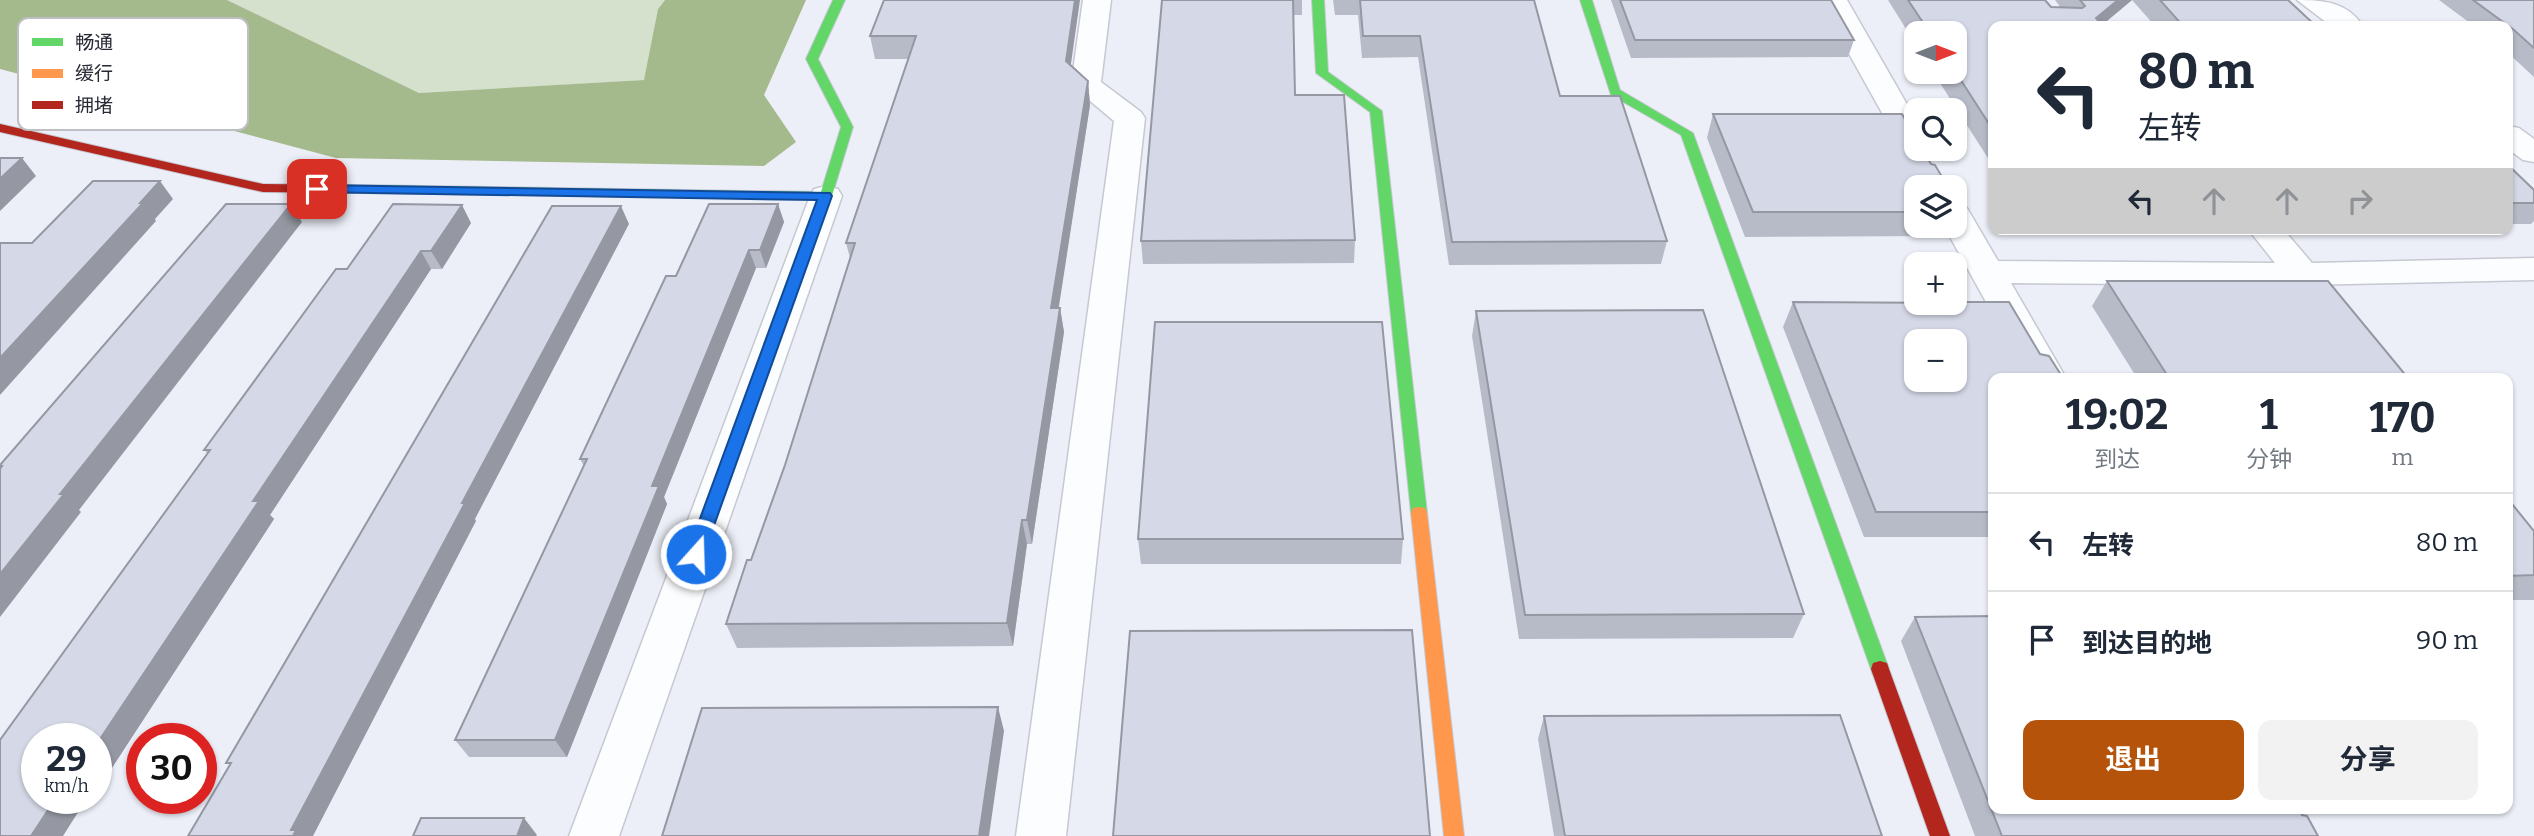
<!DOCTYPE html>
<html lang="zh">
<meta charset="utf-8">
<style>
body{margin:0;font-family:Bitter,"Noto Sans SC",serif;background:#f2f2f3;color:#1f2937;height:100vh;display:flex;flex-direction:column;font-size:26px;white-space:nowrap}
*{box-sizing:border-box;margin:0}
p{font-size:23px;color:#747a83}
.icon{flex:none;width:38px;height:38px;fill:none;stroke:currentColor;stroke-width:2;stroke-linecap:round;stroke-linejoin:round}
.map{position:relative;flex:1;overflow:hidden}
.details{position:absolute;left:1988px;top:373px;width:525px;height:441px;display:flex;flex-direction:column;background:#fff;border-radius:14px;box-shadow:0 2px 5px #0004}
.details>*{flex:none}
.guide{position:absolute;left:1988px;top:21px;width:525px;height:214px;border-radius:14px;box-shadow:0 2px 5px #0004;background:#fff;color:#1f2937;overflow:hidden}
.needle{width:46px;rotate:90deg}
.tools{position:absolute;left:1904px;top:21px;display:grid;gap:14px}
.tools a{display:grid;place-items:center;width:63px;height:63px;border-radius:14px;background:#fff;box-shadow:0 2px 5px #0004;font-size:35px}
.speed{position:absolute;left:21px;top:723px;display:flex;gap:14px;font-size:35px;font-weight:700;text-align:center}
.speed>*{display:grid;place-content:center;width:91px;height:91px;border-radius:50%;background:#fff;box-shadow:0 2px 5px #0004;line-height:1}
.speed small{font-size:18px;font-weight:400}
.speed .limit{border:10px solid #d22;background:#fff;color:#111}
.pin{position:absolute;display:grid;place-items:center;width:60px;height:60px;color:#fff;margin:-30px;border-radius:14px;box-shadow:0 4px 10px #0006}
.me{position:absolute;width:77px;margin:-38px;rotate:20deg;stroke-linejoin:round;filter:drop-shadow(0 0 5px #0008)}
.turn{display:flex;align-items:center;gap:24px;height:147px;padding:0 35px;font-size:32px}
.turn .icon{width:91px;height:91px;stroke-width:2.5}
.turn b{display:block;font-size:49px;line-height:60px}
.lanes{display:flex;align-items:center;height:66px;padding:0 35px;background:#0003;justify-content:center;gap:35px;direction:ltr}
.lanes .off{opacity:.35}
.eta{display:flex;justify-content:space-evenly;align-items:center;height:119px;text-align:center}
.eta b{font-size:42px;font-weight:700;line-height:49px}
.button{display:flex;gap:14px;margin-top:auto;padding:14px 35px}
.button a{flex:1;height:80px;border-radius:14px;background:#b45309;color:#fff;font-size:28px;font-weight:700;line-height:80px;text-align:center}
.button a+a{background:#f2f2f3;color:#1f2937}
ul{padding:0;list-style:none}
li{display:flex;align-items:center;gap:21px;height:98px;padding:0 35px;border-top:2px solid #e0e1e3}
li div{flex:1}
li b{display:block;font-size:26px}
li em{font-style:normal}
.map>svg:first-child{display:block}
.green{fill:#d5e1cc}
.water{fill:#a4ba8c}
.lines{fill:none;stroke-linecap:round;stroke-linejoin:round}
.street-casing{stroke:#c6c8d2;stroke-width:3}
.fast-casing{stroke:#c6c8d2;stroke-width:2}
.slow-casing{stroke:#c6c8d2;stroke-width:2}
.jam-casing{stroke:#c6c8d2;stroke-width:2}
.street{fill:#fcfdfe;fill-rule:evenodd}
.fast{fill:#63d668;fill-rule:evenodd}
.slow{fill:#ff974d;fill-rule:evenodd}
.jam{fill:#b3261e;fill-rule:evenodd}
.wall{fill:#b7bbc7}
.shaded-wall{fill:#9598a2}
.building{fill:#d5d9e7;stroke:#9598a2;stroke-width:2;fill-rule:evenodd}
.route{fill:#1a73e8;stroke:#114b97;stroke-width:2}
.key{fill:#fff;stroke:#bebfc2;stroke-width:2}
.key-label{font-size:19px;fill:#272934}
</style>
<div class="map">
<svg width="2534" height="836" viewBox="0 0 2534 836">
<rect width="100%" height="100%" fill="#edeff8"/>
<path class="green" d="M227,0h438l-7,9 -13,71 -226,13z"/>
<path class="water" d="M0,0h227l192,93 225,-13 14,-71 7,-9h141l-42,95 32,47 -32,24 -428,-8 -336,-89z"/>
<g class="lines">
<g class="street-casing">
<path id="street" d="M1083,0h28l-10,82 40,30 4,6 -79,718h-50l98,-715 -43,-36z
M1819,0h28l69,120v29h14l-3,5 -11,2 -11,-2z
M2297,0c27,0 50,2 66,26h-32z
M2508,126l11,2 15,11v23l-11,-2 -15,-11z
M826,186l12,3 4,7 -223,640h-50l241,-640 4,-7z
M1955,205l12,3 31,53 277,2 -27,-34h35l29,34 222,-5v22l-231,5 -292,-2 55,95h-38l-84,-152h11z"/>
</g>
<g class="fast-casing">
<path id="fast" d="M833,0h12l-27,59 35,68 -22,72 -474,-6 -7,-4 7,-4 464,7 20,-65 -35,-68z
M1312,0h12l4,72 54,39 45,402 -2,5h-12l-2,-5 -41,-401 -54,-39z
M1580,0h12l28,90 73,43 196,536 -2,6 -7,2 -7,-2 -2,-6 -190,-534 -70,-40z"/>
</g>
<g class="slow-casing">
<path id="slow" d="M1419,507l6,1 2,5 37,323h-20l-33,-323 2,-5z"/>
</g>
<g class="jam-casing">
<path id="jam" d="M0,124l263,60 94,1 7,4 -7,4 -94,-1 -263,-60z
M1880,661l7,2 2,6 61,167h-20l-59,-167 2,-6z"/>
</g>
<use href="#street" class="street"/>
<use href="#fast" class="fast"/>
<use href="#slow" class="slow"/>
<use href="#jam" class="jam"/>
</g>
<path class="wall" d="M884,0l187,66 17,15 2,24 -32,203h2l4,24 -32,212h-5l-14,102 -276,2 -11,-24 25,-64 34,-95 65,-207 -4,-15 62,-184h-33l-5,-23z
M1162,0h140v15h-9l2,80 60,145 -1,23 -211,1 -2,-23z
M1333,0h201l26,96 107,145 -6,23 -212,1 -31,-208 -56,1 -4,-43h-23z
M1611,0h220l23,40 -6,17 -217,1z
M1888,0h157l6,7 10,1 -6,-8h233l28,26h-161l-23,-26 -30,25 -109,1v140l-60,-94h22v-39h-39v12z
M2439,0h95v77l-26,-24v-27h-34z
M1713,114l203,73v39h35l-4,10 -202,1 -38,-99z
M2508,165l26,25v31l-3,3h-23z
M778,204l6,18 -18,46h-10l-92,229 3,7 -100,253h-98l-14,-17 129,-274 -4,-7z
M471,223l-29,46h-11l-161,246 4,4 -168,258h-5l-5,7v-46l-96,98 208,-382 -4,-4 143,-181z
M2107,281l301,97h-271l-45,-72z
M1793,302l200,76v159h-129l-81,-210z
M1476,311l328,303 -11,24 -274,1 -47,-303z
M2508,499l26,32v69h-26z
M1138,539h265l-2,25h-260z
M1915,617l387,198 16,21h-343l-74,-195z
M1544,716l338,120h-328l-16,-97z"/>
<path class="shaded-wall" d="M1075,0h5l-12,85 -2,-24z
M2118,0h14l-31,26 -5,-8z
M1088,81l2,24 -35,227 -4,-24z
M22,158l14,18 -36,35v-32z
M160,181l13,18 -18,20 1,2 -156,174v-37z
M291,204l11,18 -223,288 2,2 -81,105v-43l60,-80z
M778,204l6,18 -18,46 -6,-18z
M462,205l9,18 -29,46 -11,-18z
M621,206l8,18 -154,295 1,2 -163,315h-20l-2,-6 171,-327z
M749,250l7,18 -92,229 3,7 -100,253 -12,-17 97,-254z
M421,251l10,18 -161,246 4,4 -168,258 -10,-8v-24l157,-244z
M1060,308l4,24 -32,212 -5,-24z
M1022,520l5,24 -14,102 -6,-23z
M998,707l6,24 -15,105h-10z
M96,773l5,4 -5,7z
M56,798h31l-24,38h-32z
M524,818l13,17 -1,1h-19z"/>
<path class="building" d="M884,0h191l-9,61 22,20 -37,227h9l-33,212h-5l-15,103 -281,1 21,-64h4l34,-95 70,-222h-9l70,-207h-46z
M1162,0h131l2,95h49l11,145 -214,1z
M1360,0h174l26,96h60l47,145 -215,1 -32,-206h-57z
M1620,0h211l23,40h-219z
M1908,0h137l6,7 31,1 3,-2 -5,-6h38l-22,18 7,8h-110v104l-38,-59v-38h-25z
M2160,0h128l28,26h-133z
M2473,0h61v48l-20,-18z
M1713,114h189l14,24v11h6l9,15 4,1 13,22h-32v25h-163z
M0,158h22l-22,21z
M2508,165l26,25v13h-26z
M93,181h67l-20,22h3l-143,155v-115h32z
M226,204h65l-231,290h4l-64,80v-105l2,-3h-2v-1z
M393,204l69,1 -31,46h-10l-168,250h6l-163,244v-7h-59v60h19l-25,38h-31v-96l210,-290h-6l132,-181h11z
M709,204h69l-18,46h-11l-97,236h7l-104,254h-100l132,-281h-7l86,-183h10z
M552,206h69l-159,297h3l-174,327h5l-3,6h-105l43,-73h-5z
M2107,281h221l80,97h-239z
M1793,302l162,1v-1h54l31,52 9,2 14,22h-70v134h-117zM1916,341h39v39h-39z
M1703,310l101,304 -279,1 -49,-304z
M1155,322h227l21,217h-265z
M2508,499l26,32v44l-26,1z
M1993,616v192h306l3,7 5,1 11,20h-316l-87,-219z
M1412,630l18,206h-317l17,-205z
M998,707l-19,129h-317l40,-128z
M1840,715l42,121h-317l-21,-120z
M421,818h103l-7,18h-104z"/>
<path class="route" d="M317,185l513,8 2,3 -130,363h-13l-2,-5 130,-354 -505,-8v-6z"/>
<rect x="18" y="18" width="230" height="112" rx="10" class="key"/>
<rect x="32" y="38" width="31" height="8" fill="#63d668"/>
<rect x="32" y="69" width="31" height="9" fill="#ff974d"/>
<rect x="32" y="101" width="31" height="8" fill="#b3261e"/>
<g class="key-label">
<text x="75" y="49">畅通</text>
<text x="75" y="80">缓行</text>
<text x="75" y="112">拥堵</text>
</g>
</svg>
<div class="tools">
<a><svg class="needle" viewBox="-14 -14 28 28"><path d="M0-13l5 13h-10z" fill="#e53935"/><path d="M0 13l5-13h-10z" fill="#747a83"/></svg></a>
<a><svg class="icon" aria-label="search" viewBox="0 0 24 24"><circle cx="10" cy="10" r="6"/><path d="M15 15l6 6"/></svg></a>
<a><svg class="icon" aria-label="layers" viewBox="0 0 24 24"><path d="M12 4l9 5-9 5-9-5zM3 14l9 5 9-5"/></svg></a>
<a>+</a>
<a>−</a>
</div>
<div class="speed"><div>29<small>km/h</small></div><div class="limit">30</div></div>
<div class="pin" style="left:317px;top:189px;background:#d93025"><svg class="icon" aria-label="arrive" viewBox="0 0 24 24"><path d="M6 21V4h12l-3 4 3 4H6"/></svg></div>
<svg class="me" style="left:696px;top:554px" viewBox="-20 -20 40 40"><circle r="17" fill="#1a73e8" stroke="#fff" stroke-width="3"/><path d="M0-11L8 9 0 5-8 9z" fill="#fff"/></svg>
<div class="guide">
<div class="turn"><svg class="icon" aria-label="left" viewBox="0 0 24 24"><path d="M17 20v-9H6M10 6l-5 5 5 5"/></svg><div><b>80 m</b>左转</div></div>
<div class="lanes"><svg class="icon" aria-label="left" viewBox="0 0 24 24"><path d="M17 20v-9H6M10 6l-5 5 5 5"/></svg><svg class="icon off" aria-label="ahead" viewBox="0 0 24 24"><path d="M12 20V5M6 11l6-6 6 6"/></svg><svg class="icon off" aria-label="ahead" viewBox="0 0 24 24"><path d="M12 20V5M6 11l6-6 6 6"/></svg><svg class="icon off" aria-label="right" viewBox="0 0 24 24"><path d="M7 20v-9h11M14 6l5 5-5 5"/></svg></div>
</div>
<section class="details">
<div class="eta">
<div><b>19:02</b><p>到达</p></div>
<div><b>1</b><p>分钟</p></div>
<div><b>170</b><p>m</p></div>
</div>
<ul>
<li><svg class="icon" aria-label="left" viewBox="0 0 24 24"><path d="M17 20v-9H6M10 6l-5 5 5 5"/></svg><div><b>左转</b></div><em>80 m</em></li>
<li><svg class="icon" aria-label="arrive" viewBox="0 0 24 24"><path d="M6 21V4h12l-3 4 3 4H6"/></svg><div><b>到达目的地</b></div><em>90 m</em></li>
</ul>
<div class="button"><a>退出</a><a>分享</a></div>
</section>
</div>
